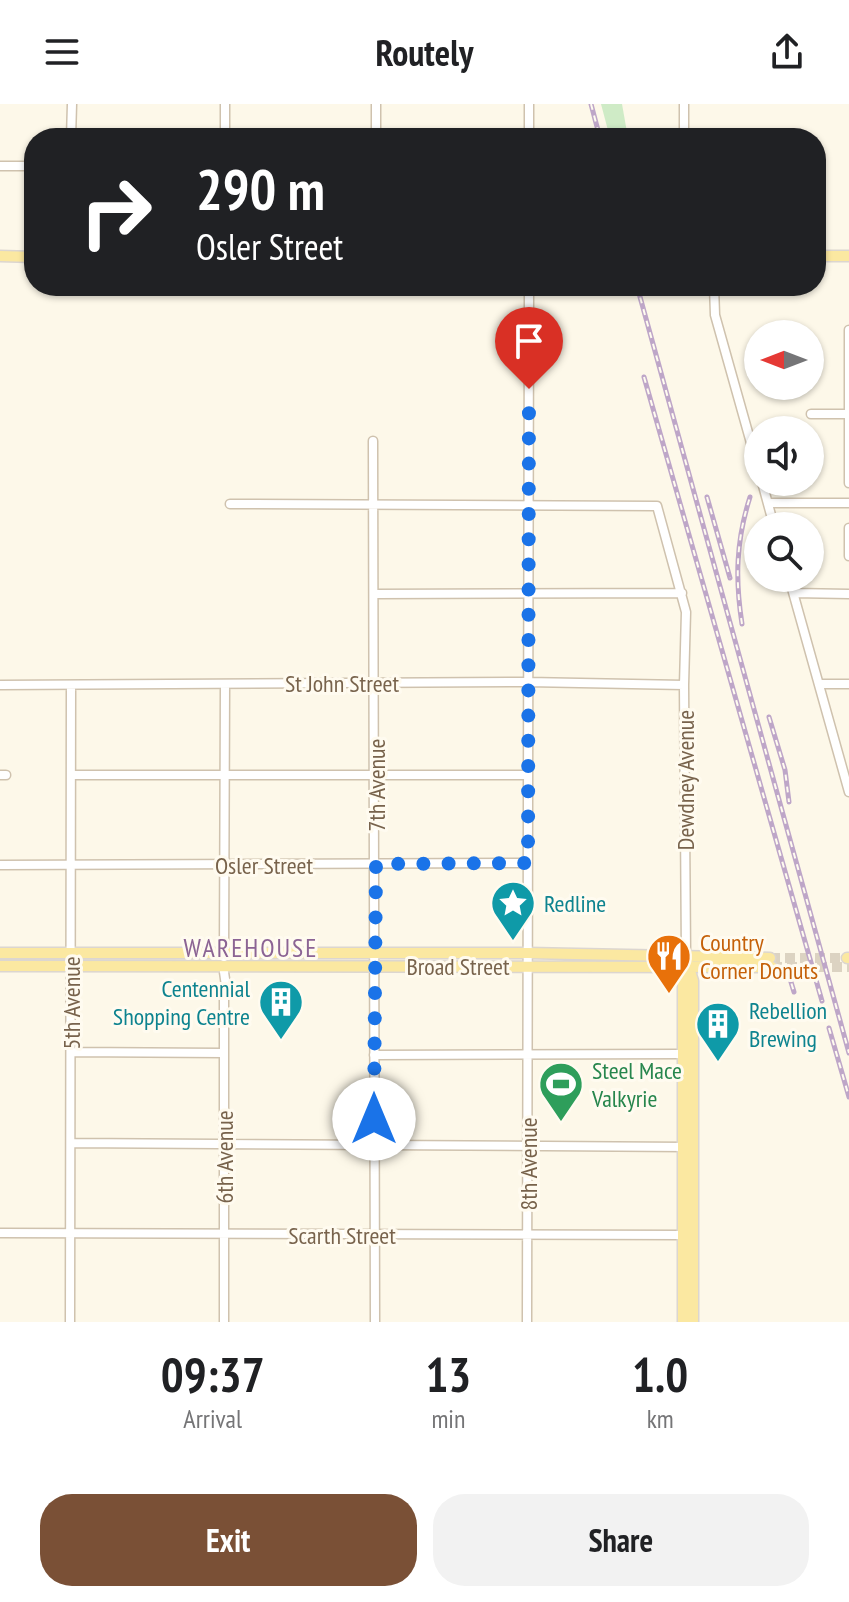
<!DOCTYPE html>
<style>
body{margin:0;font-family:"PT Sans Narrow",sans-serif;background:#f2f2f2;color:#202124;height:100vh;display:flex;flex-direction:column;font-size:30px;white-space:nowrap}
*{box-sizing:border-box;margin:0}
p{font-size:26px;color:#757577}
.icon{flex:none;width:44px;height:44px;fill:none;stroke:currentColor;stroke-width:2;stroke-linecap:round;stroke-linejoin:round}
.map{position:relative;height:1218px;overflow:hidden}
.sheet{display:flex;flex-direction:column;background:#fff;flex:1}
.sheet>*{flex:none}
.top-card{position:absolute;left:24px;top:24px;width:802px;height:168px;border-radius:32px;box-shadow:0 2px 6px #0004;background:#202124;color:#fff;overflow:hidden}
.needle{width:52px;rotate:270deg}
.fabs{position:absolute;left:744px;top:216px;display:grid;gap:16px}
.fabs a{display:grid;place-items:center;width:80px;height:80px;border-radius:50%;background:#fff;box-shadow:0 2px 6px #0004;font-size:40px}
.pin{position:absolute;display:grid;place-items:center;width:68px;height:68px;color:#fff;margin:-82px -34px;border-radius:50% 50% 50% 0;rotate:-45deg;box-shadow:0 0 8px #0007}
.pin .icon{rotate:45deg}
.me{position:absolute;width:88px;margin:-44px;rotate:0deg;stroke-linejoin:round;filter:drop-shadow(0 0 6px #0008)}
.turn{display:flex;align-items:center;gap:28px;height:168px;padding:0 40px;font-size:36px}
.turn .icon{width:104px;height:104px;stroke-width:2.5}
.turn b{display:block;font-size:56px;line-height:68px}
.eta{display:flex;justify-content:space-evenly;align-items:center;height:136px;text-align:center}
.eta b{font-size:48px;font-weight:700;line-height:56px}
.button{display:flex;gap:16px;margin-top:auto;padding:16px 40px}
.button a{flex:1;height:92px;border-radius:32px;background:#7a5036;color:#fff;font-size:32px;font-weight:700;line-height:92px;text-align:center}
.button a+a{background:#f2f2f2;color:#202124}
header{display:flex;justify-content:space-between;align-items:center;height:104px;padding:0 40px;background:#fff;font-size:36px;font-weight:700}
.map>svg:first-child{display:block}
.green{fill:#cfebc6}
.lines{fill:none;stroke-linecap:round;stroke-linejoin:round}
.major-tunnel{stroke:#dcd3c2;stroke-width:10;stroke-dasharray:10 5;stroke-linecap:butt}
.minor-casing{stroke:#cfc2ae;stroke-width:11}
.major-casing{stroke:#dcd6d0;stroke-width:13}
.minor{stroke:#fff;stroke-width:8}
.major{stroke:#fbe8a1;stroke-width:10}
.rail-casing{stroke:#bea6c8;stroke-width:5}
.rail{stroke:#fffbf0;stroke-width:2;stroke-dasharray:6;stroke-linecap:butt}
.route{stroke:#1a73e8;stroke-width:14;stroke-dasharray:0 25.2}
.labels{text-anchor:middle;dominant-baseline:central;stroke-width:6;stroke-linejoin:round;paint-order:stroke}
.street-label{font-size:24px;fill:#78634c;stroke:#fffbf0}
.culture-label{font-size:24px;fill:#0d838f;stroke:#fffbf0;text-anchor:start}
.food-label{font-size:24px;fill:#c56008;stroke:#fffbf0;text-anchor:start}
.leisure-label{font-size:24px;fill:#27864d;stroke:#fffbf0;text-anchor:start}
.neighbourhood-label{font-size:26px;letter-spacing:2px;fill:#8c6494;stroke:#fffbf0}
</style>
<header><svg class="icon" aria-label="menu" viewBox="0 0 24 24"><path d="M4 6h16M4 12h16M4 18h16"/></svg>Routely<svg class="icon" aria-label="share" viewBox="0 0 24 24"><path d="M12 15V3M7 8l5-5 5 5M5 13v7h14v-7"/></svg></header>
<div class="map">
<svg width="849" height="1218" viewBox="0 0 849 1218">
<rect width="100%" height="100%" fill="#fdf8e9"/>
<path class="green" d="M601,0h21l6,34h-18z"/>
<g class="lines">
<path class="major-tunnel" d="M770,854h77
M772,863h77"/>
<g class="minor-casing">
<path id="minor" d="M225,0v34
M684,0v34
M71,34l1,-34
M376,34v-34
M529,34v-34
M0,62h34
M714,182l1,29 43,153
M849,226v153
M811,310h38
M373,337l2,881
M762,378l12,44
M768,399h81
M230,400l427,2 29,106 -2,73 2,270
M849,424v28
M789,474l60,214
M794,489l55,1
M375,490l307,-1
M819,580h30
M0,581l528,-3 156,3
M0,671h6
M71,671h457
M0,761l528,-2
M224,853l1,-273
M71,948l153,1
M374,951l309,-1
M71,1039l617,4
M0,1129l683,2
M70,1218l1,-637
M224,1218v-329l2,-7 -2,-14
M527,1218l2,-1036"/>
</g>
<g class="major-casing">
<path id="major" d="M0,152l34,1
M816,152h33
M0,849h528l242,5
M847,854h2
M687,857l6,20v341
M0,862l772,1
M683,1218v-340l5,-15"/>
</g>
<use href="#minor" class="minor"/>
<use href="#major" class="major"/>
<g class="rail-casing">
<path id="rail" d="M591,0l9,34
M637,182l212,767
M644,273l178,624
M707,393l23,81
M742,520c-7,-45 -6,-83 8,-127
M769,613l16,53 4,32
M788,868l6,20
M829,924l20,69"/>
</g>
<use href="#rail" class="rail"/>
</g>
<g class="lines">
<path class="route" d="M374,1015l2,-255 152,-1 1,-474"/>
</g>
<defs>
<g id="sight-pin" transform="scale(2.3)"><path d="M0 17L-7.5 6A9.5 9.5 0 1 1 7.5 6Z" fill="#0f9aa8" stroke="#fffbf0"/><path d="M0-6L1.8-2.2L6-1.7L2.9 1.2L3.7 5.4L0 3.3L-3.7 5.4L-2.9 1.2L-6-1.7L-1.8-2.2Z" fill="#fff"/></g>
<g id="restaurant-pin" transform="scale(2.3)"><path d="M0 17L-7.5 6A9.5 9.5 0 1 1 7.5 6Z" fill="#e8710a" stroke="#fffbf0"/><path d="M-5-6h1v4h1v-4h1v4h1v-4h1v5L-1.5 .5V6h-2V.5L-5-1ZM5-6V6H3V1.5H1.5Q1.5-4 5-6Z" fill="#fff"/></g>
<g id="building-pin" transform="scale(2.3)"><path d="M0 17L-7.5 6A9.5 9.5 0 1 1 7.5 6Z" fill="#0f9aa8" stroke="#fffbf0"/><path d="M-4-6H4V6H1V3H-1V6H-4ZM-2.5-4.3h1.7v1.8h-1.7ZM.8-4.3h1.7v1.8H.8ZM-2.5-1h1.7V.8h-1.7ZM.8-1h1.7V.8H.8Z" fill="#fff"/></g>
<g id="stadium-pin" transform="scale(2.3)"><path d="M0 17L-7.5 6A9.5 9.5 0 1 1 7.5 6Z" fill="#2e9e5b" stroke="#fffbf0"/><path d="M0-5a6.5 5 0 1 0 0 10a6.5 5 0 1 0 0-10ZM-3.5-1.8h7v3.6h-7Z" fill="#fff"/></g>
</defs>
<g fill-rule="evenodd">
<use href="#sight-pin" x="513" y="799"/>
<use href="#restaurant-pin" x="669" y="852"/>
<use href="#building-pin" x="281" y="898"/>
<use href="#building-pin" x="718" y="920"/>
<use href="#stadium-pin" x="561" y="980"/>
</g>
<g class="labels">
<g class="street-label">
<text x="342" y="579">St John Street</text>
<text transform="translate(685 676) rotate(-90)">Dewdney Avenue</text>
<text transform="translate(376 681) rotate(-90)">7th Avenue</text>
<text x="264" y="761">Osler Street</text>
<text x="458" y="862">Broad Street</text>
<text transform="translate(71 899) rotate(-90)">5th Avenue</text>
<text transform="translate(224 1053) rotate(-90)">6th Avenue</text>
<text transform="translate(528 1060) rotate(-90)">8th Avenue</text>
<text x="342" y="1131">Scarth Street</text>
</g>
<g class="culture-label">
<text x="544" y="799">Redline</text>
<text x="250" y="884" text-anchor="end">Centennial<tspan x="250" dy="28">Shopping Centre</tspan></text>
<text x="749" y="906">Rebellion<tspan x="749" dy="28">Brewing</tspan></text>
</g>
<g class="food-label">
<text x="700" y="838">Country<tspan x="700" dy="28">Corner Donuts</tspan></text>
</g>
<g class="leisure-label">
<text x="592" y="966">Steel Mace<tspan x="592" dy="28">Valkyrie</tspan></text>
</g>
<g class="neighbourhood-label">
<text x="251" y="843">WAREHOUSE</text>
</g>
</g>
</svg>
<div class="fabs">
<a><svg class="needle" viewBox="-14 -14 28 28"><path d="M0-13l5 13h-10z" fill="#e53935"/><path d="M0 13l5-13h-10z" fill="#757577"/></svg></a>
<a><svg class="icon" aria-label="sound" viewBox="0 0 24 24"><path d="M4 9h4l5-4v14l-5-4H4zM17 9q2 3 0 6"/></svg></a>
<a><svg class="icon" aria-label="search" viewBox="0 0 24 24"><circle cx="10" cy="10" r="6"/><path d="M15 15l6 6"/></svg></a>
</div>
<div class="pin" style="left:529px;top:285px;background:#d93025"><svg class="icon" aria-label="arrive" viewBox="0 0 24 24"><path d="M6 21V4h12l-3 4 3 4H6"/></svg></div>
<svg class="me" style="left:374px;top:1015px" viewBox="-20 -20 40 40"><circle r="19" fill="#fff"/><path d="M0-13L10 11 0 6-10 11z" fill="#1a73e8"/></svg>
<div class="top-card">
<div class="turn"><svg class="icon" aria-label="right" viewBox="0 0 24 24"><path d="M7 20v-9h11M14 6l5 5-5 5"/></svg><div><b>290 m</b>Osler Street</div></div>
</div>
</div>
<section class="sheet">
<div class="eta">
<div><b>09:37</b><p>Arrival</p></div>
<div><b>13</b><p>min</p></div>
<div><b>1.0</b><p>km</p></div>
</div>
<div class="button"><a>Exit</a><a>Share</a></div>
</section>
